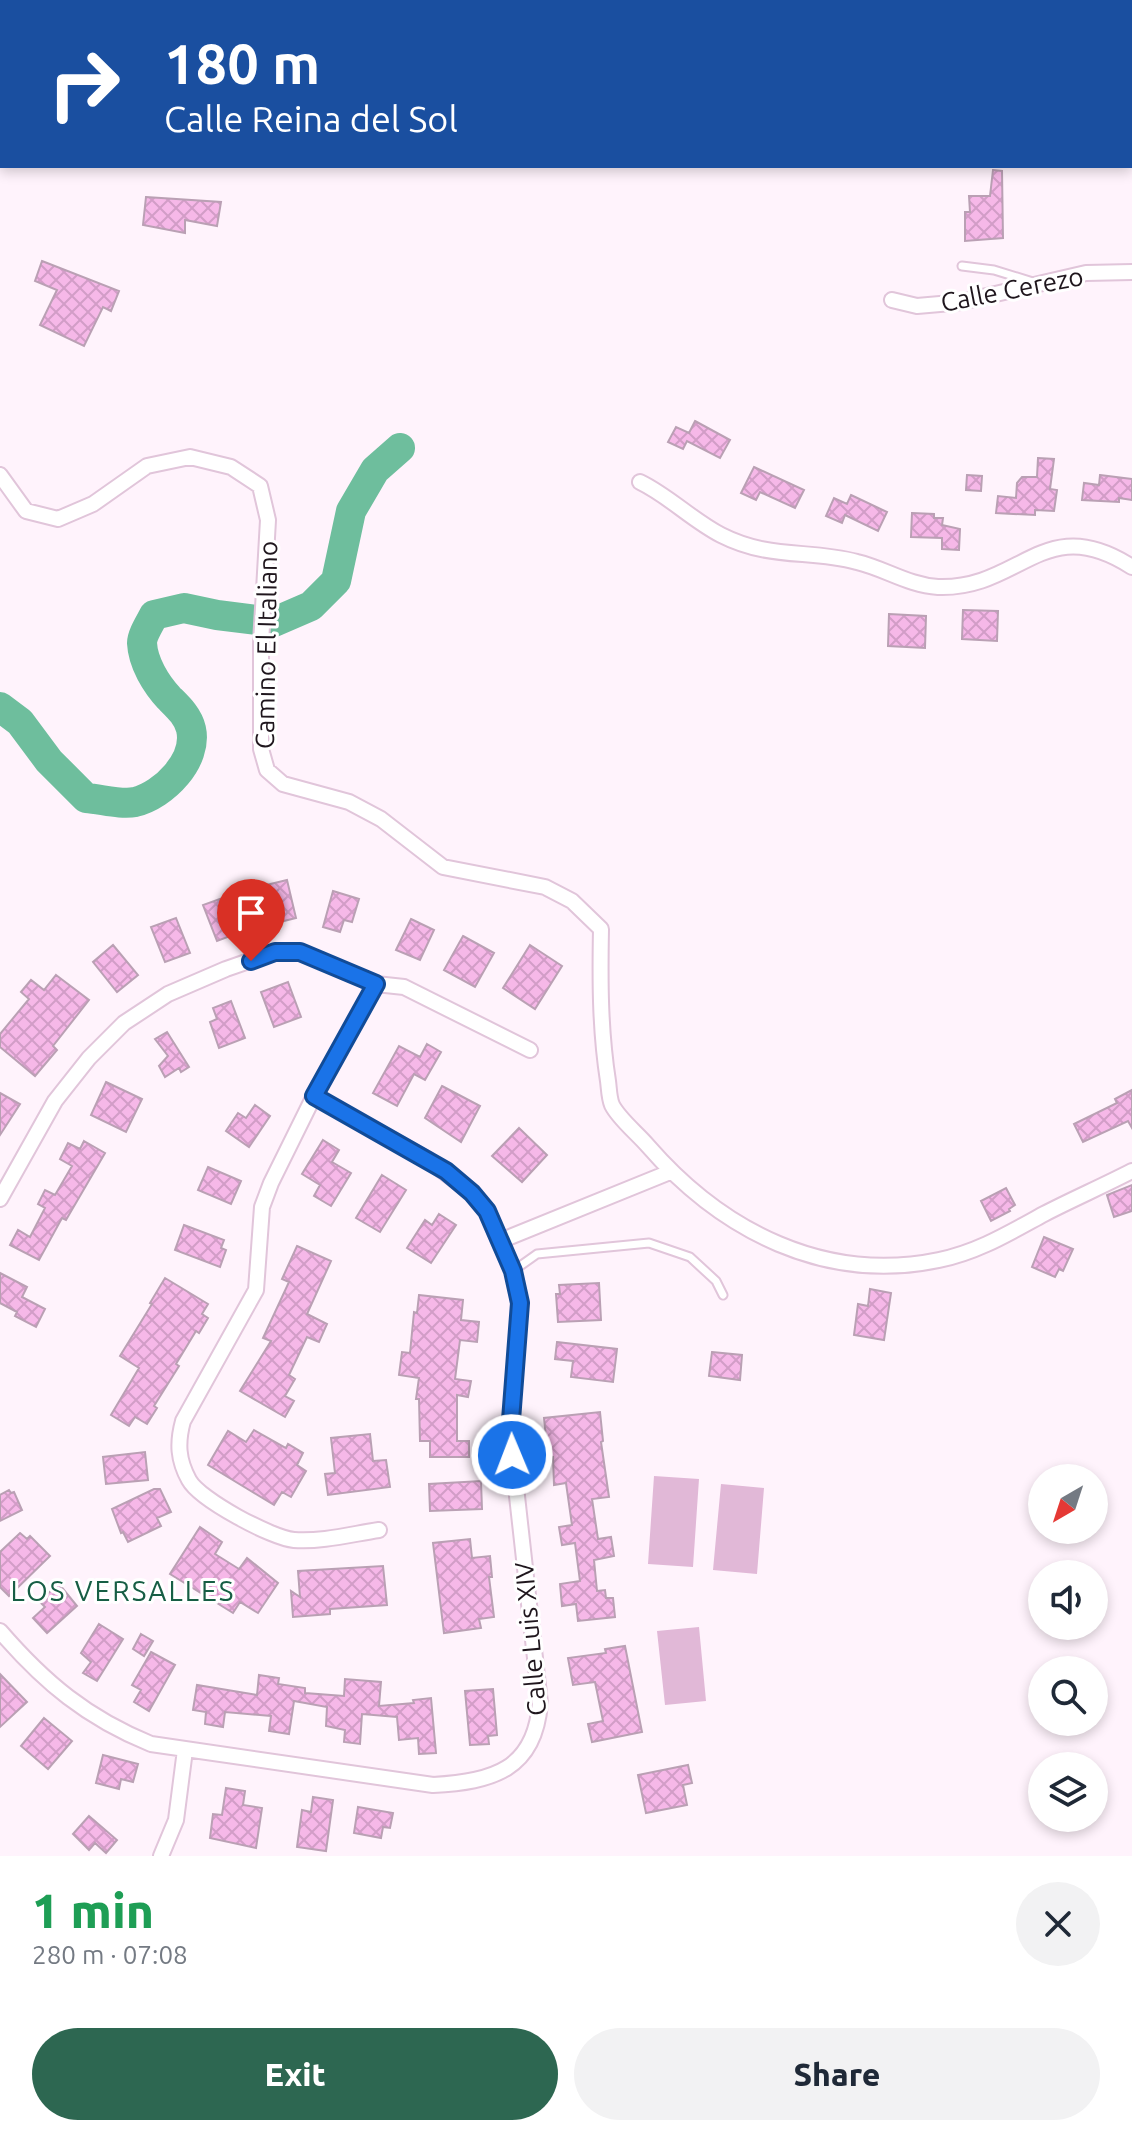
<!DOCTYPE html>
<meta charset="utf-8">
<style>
body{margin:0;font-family:Ubuntu,sans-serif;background:#f2f2f3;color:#1f2937;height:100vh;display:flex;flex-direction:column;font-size:30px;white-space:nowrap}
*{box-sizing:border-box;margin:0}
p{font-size:26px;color:#747a83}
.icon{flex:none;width:44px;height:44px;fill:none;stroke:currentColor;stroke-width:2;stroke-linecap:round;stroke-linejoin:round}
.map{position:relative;height:1856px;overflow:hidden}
.details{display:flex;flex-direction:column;background:#fff;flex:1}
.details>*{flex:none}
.top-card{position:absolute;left:0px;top:0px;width:1132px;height:168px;box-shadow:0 4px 12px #0003;background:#1a4fa0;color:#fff;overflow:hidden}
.needle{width:52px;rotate:219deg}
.tools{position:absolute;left:1028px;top:1464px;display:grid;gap:16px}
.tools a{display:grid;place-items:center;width:80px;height:80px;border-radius:50%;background:#fff;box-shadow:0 4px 12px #0003;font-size:40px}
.pin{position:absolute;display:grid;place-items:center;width:68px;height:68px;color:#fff;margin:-82px -34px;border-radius:50% 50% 50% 0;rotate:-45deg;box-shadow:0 0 8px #0007}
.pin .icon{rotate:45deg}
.me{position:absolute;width:88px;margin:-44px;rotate:359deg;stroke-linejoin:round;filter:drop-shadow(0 0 6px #0008)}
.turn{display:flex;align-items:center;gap:28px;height:168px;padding:0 32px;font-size:36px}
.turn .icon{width:104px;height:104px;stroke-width:2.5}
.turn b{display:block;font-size:56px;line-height:68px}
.round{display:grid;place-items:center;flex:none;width:84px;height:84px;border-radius:42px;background:#f2f2f3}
.overview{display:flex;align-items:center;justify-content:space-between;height:136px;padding:0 32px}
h1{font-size:48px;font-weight:800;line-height:60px;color:#1e9e55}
.cta{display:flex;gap:16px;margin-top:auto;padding:16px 32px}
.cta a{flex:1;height:92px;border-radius:48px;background:#2d6751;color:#fff;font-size:32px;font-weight:800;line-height:92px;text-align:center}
.cta a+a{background:#f2f2f3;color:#1f2937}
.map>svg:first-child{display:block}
.green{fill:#e1b8d7}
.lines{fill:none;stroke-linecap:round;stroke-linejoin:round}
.river{stroke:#6ebe9d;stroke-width:30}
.building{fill:url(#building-cross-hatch);stroke:#baa0b4;stroke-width:2}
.service-casing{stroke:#e1c5da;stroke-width:11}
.minor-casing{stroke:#e1c5da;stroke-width:18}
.service{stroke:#fff;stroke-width:7}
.minor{stroke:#fff;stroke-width:14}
.route-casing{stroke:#114b97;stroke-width:20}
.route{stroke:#1a73e8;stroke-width:14}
.labels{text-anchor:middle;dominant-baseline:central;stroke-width:6;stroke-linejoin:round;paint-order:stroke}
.street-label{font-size:26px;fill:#1f161d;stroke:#fff}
.neighbourhood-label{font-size:28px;letter-spacing:2px;fill:#175e45;stroke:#fff}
</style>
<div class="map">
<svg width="1132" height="1856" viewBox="0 0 1132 1856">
<defs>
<pattern id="building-cross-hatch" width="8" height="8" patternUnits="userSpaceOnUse" patternTransform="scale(2)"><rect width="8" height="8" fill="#f6b8e8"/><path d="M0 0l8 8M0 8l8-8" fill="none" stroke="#d29dc7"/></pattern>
</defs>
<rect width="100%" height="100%" fill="#fff3fc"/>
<path class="green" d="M654,1476l45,3 -6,88 -45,-3z
M721,1484l43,4 -7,86 -44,-4z
M699,1627l7,74 -41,4 -8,-74z"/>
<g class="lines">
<path class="river" d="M0,707l20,15 29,39 37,37c15,1 35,7 49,4 29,-7 63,-42 56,-73 -3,-13 -13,-22 -22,-31 -13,-14 -26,-35 -27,-55 0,-8 8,-20 12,-28l30,-7 33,7 57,7 37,-16 25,-25 15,-70 24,-41 25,-22"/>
</g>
<path class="building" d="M993,170l9,1 1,67 -38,3v-29h5l-1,-16h21z
M146,197l75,5 -4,24 -32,-6v13l-42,-8z
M42,261l77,30 -8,20 -8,-4 -19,39 -44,-21 17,-35 -22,-9z
M695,421l35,19 -10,18 -33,-17 -4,8 -15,-7 8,-15 13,6z
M1038,458l16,1 -4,30 7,1 -3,21 -19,-1v5l-39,-2 2,-17 18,2 1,-15 5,-6h15z
M754,467l50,23 -9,18 -35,-16 -4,8 -15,-7z
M967,475l15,1 -1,15 -15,-1z
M1100,475l32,4v21l-13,-2v4l-37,-2 2,-17 15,2z
M851,495l36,17 -9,19 -33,-16 -3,8 -16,-7 8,-18 13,6z
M912,513l22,1v4h9l-1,7 18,4 -1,21 -17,-1v-11l-31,-1z
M963,610l35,1 -1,30 -35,-2z
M889,614l37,2 -1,32 -37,-2z
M287,880l9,38 -24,6 -10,-38z
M333,891l26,8 -7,23 -8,-2 -4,12 -17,-5z
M228,896l13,36 -24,9 -14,-36z
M176,918l14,35 -25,9 -14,-35z
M411,919l23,11 -14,30 -24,-10z
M463,936l31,17 -19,34 -31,-17z
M113,945l25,30 -21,17 -24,-30z
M530,945l32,21 -27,43 -32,-21z
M56,975l33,25 -36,46 4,4 -22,26 -35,-29v-13l29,-35 -8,-7 10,-12 13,10z
M288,982l13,35 -27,10 -13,-35z
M231,1001l14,37 -26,10 -9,-26 7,-3 -4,-11z
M167,1032l22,35 -8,5 -2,-4 -14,9 -6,-11 9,-10 -13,-17z
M427,1044l14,8 -16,28 -11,-6 -17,32 -24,-13 26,-47 21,11z
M106,1082l36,17 -16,33 -35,-17z
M442,1086l38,20 -19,36 -36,-24z
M1132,1090v38l-4,-7 -45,21 -9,-18 43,-21 -2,-4z
M0,1093l20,11 -20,31z
M255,1105l15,11 -21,31 -23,-16 12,-18 8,5z
M519,1128l28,27 -25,27 -30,-26z
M323,1140l16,10 -7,12 19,11 -20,33 -17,-10 6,-11 -18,-11z
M84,1141l21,12 -39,67 -4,-2 -23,42 -29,-15 8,-15 12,7 15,-29 -7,-4 7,-14 10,5 17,-29 -12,-7 8,-16 12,6z
M208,1167l33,14 -10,23 -33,-14z
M382,1175l24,15 -26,42 -24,-14z
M1132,1185v26l-18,6 -7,-22z
M1006,1188l9,17 -6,4 1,2 -19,10 -10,-20z
M439,1214l17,11 -25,38 -24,-15 18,-28 7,5z
M184,1225l40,15 -3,8 5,2 -6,17 -45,-17z
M1044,1237l29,12 -10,22 -4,-2 -4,8 -23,-10z
M297,1246l34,15 -24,53 20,10 -8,18 -12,-5 -18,38 6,4 -10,17 9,5 -9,16 -45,-26 31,-50 -8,-3 26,-56 -7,-3z
M0,1273l27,14 -5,10 23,12 -9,18 -21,-11 2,-4 -17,-9z
M165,1278l43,26 -6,10 6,4 -9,15 -3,-2 -20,33 3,2 -25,40 3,2 -10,16 -12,-7 -6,9 -18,-11 28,-47 -19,-12 32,-52 -2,-1z
M599,1283l2,37 -43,2 -2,-28h4l-1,-9z
M870,1289l21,4 -7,47 -30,-5 4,-31 10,2z
M419,1295l44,5 -2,20 18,2 -2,20 -17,-2 -5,39 16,2 -3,16 -11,-2v46h12v16h-39v-16h-10l-1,-42h-3l3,-21 -20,-3 3,-23 8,1 4,-41 3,1z
M557,1342l60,7 -4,33 -42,-5 2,-16 -18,-2z
M712,1352l30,3 -2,25 -31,-4z
M600,1412l3,29 -2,1 8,55 -17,2 6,40 13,-2 3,19 -20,4 3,31 8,-1 1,8h7l2,19 -37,4 -2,-17 -14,2 -2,-22 20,-3 -5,-38 -13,2 -3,-18 13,-2 -6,-42 -12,2 -1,-28h-5l-4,-39z
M254,1430l32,18 2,-4 15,9 -6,12 9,6 -15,26 -9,-5 -8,13 -66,-40 20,-34 18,11z
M370,1434l3,27 13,-1 4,27 -62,8 -3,-21 10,-1 -4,-35z
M145,1452l3,28 -42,4 -3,-27z
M481,1481l1,28 -52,2 -1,-27z
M154,1489h6l11,23 -14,6 4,8 -33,16 -5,-10 -2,1 -9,-24z
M9,1490l2,3 3,-1 8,18 -22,11v-26z
M200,1527l22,15 -7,12 24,15 8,-11 31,25 -20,30 -18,-11 -7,11 -63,-39z
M20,1533l7,6 3,-3 20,20 -41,40 -9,-9v-35z
M470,1539l2,19 18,-2 2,21h-3l5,40 -15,2 2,9 -37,5 -11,-90z
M383,1566l4,39 -57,4v5l-37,3 -2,-26 9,6 -2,-26z
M59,1584l18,22 -30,27 -14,-15 12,-11 -6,-6z
M99,1624l24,15 -26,42 -14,-8 8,-11 -10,-9z
M141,1634l12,7 -9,15 -11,-7z
M625,1646l17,86 -50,10 -4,-18 15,-3 -8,-39 -22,3 -5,-27 38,-5 -1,-4z
M151,1652l24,13 -26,46 -15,-9 7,-12 -9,-5z
M0,1674l27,28 -27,25z
M259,1675l20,3 -1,6 27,4v5l39,3 1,-17 36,3 -2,24 35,-3 -1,-3 18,-2 5,55 -17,1 -1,-16 -19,2 -2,-23 -35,-3 -2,30 -16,-2 1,-12 -19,-4 1,-19 -33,-6 -5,33 -20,-3 2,-15 -46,-4 -2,15 -18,-3 1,-12 -13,-2 4,-25 60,10z
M493,1689l4,46 -9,1 1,8 -19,1 -5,-54z
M44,1718l28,23 -24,28 -27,-23z
M103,1755l35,9 -5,18 -12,-3 -2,10 -23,-6z
M688,1765l4,18 -9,2 4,20 -41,8 -8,-38z
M226,1788l19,3 -2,14 19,3 -6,40 -46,-10 3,-24 9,1z
M313,1797l20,3 -7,51 -29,-4 5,-37 9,2z
M358,1807l35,6 -3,15 -7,-1 -2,11 -27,-5z
M89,1816l28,24 -11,13 -11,-10 -6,7 -16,-16z"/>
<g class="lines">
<g class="service-casing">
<path id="service" d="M1130,29l2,-2
M962,266l32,4 39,12
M513,1271l24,-17 112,-11 41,14 26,24 7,14"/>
</g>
<g class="minor-casing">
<path id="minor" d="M892,300l25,6 23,-2 21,-2 125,-29 46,-1
M0,475l26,36 32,8 35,-15 54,-38 43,-9 41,10 29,19 8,34 -7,123v106l6,21 16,14 66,18 32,17 62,48 102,20 27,14 29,28c-1,51 -1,101 7,152 1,7 1,17 4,24 7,14 25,28 36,41 74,85 177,138 291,114 39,-8 70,-27 105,-46 29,-15 59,-28 88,-43
M640,482c29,14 52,38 81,53 49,25 88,14 136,27 29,7 51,23 81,25 83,3 106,-77 194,-20
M376,984l-62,112 -43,87 -9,24 -6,83 -73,131c-6,22 -5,39 6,59 11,20 83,58 105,60 28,2 58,-6 85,-10
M0,1199l55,-98 34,-43 35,-35 44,-29 58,-25 49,-17h25l76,32 28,3 126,63
M500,1241l170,-69
M0,1631c45,52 87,87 151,113l282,41c59,-3 102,-15 107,-82l-30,-270 10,-130 -7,-32 -26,-60 -15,-18 -45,-34 -113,-63
M161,1856l15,-36 9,-70"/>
</g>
<use href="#service" class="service"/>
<use href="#minor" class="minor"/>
</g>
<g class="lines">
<g class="route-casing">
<path id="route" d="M251,961l24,-9h25l76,32 -62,112 132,75 26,22 15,18 26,60 7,32 -10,130 2,22"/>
</g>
<use href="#route" class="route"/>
</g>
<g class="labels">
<g class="street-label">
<text transform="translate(1012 289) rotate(-11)">Calle Cerezo</text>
<text transform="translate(266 645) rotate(-89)">Camino El Italiano</text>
<text transform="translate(530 1639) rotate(-95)">Calle Luis XIV</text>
</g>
<g class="neighbourhood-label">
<text x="123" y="1590">LOS VERSALLES</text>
</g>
</g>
</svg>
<div class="tools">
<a><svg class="needle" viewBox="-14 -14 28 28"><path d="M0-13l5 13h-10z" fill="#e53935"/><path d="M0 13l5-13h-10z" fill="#747a83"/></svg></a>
<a><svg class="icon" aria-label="sound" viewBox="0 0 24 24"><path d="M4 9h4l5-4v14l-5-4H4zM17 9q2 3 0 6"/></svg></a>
<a><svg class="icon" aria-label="search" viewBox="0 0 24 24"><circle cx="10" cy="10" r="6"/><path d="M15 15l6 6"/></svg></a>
<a><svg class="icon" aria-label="layers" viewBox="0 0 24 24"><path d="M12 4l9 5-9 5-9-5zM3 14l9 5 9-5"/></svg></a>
</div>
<div class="pin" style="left:251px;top:961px;background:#d93025"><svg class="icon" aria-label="arrive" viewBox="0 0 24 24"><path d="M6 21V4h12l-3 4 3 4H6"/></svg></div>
<svg class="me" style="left:512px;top:1455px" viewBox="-20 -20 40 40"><circle r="17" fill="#1a73e8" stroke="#fff" stroke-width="3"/><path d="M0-11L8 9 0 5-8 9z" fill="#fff"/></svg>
<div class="top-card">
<div class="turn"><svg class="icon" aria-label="right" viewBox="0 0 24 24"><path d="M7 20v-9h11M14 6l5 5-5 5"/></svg><div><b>180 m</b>Calle Reina del Sol</div></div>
</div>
</div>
<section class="details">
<div class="overview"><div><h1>1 min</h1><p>280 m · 07:08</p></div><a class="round"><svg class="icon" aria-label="close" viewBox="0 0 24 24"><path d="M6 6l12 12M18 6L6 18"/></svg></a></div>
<div class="cta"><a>Exit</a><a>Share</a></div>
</section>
